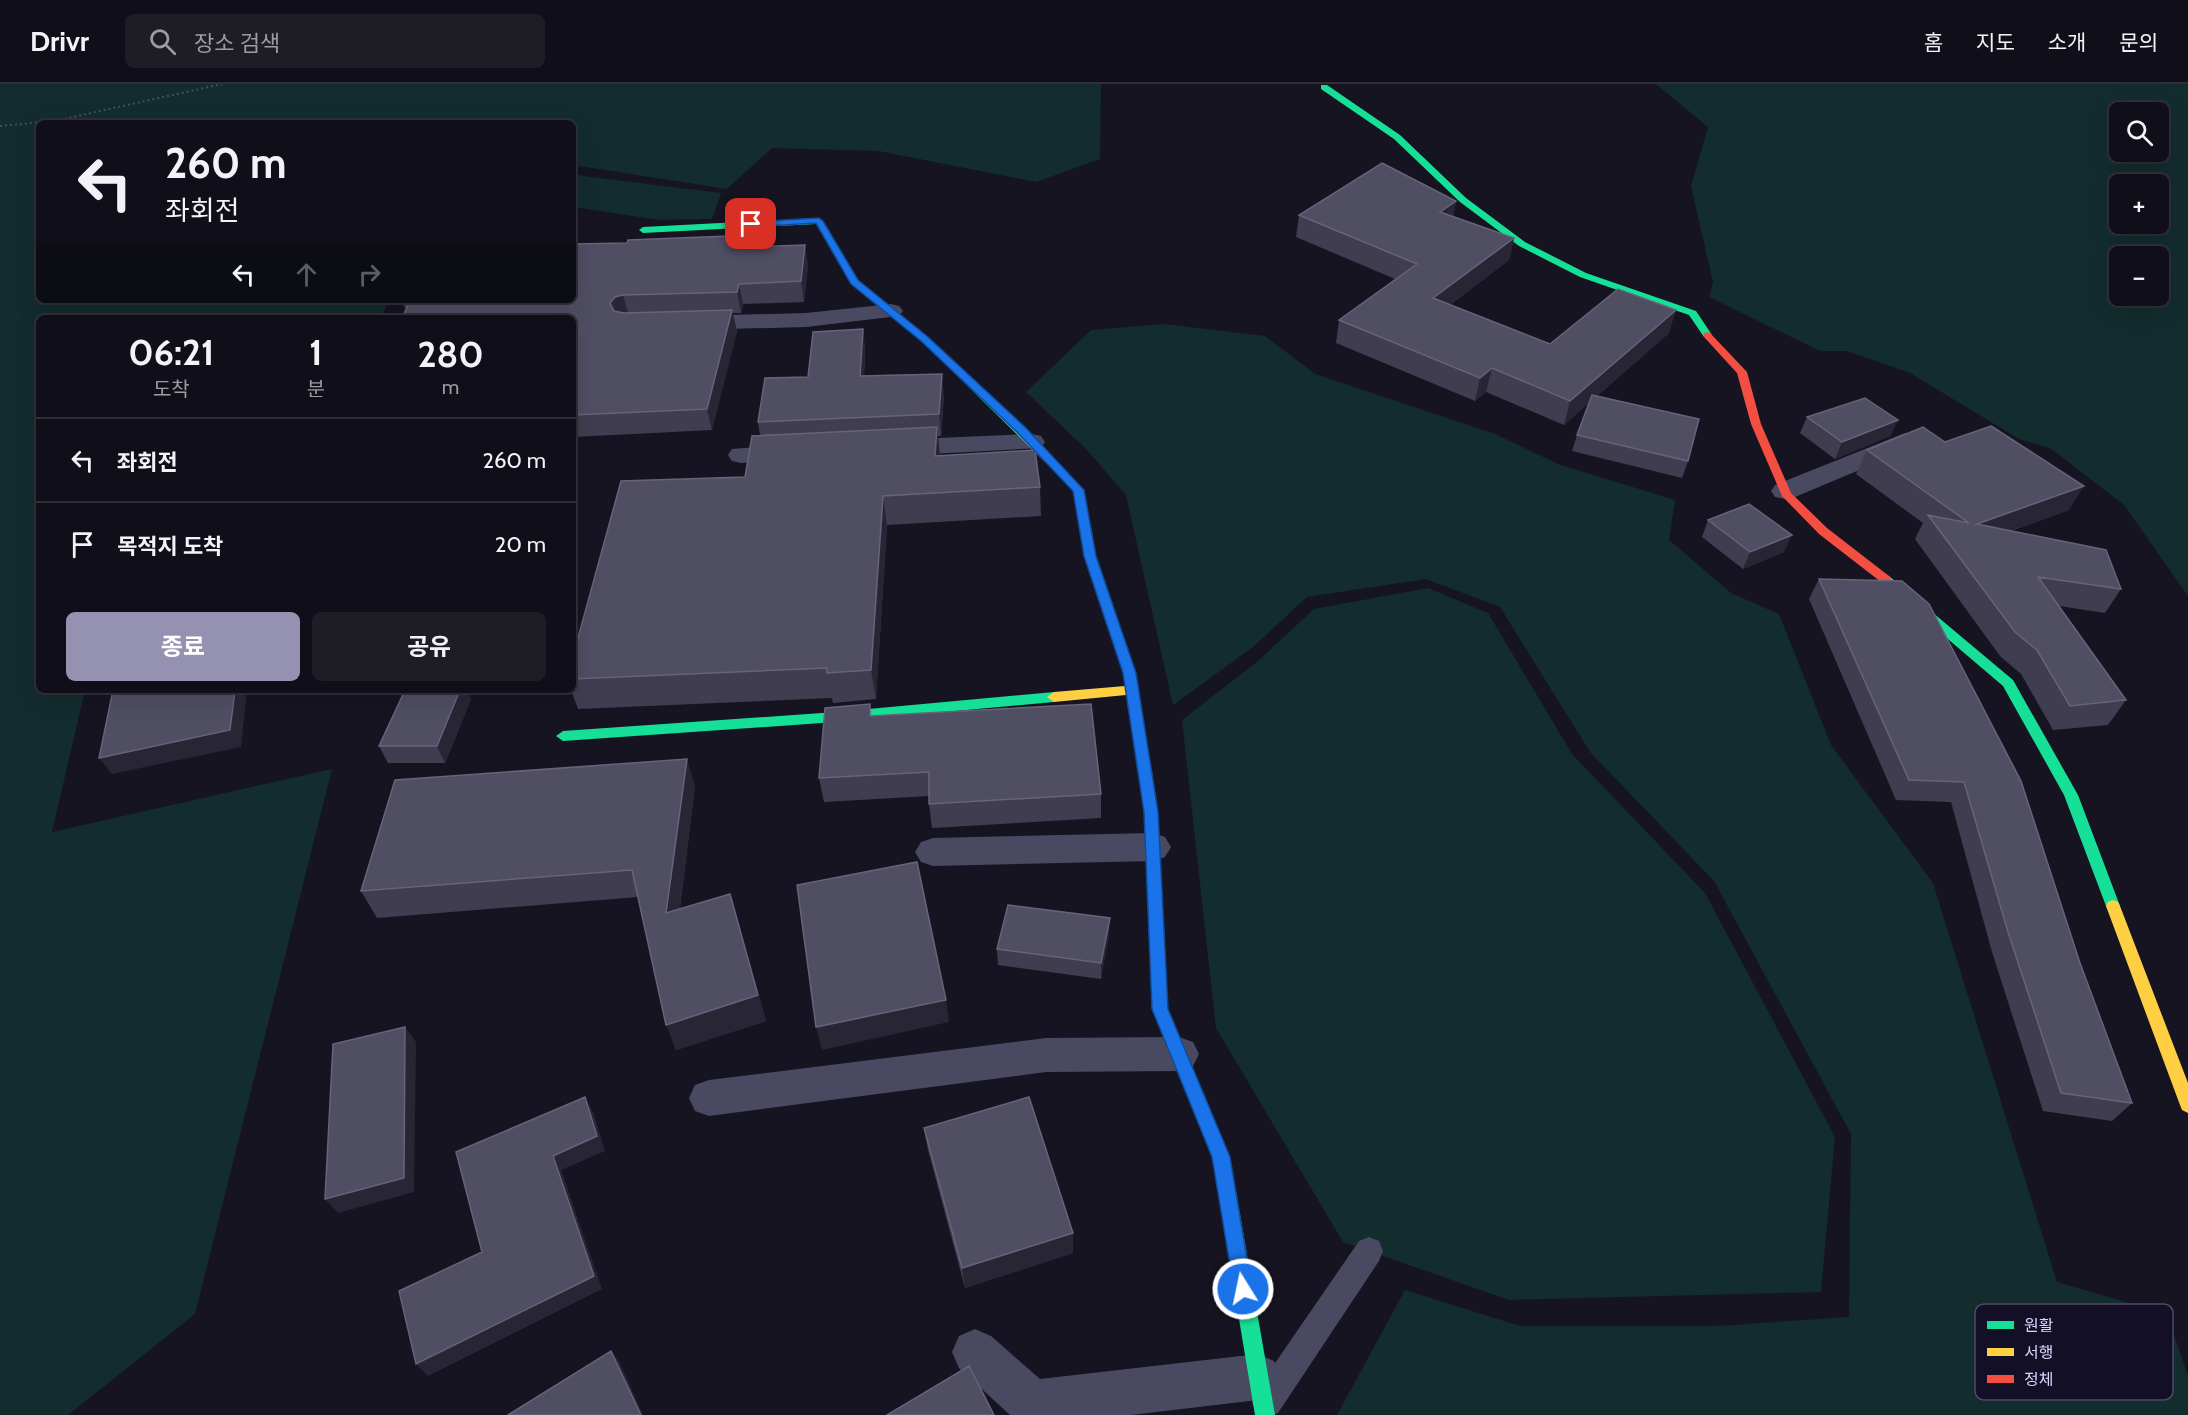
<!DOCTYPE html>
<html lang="ko">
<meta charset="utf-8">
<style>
body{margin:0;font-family:Cabin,"Noto Sans KR",sans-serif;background:#1e1d26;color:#f1f3f6;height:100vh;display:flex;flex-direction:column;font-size:22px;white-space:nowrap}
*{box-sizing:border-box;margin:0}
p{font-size:20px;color:#9c9ca2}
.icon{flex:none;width:33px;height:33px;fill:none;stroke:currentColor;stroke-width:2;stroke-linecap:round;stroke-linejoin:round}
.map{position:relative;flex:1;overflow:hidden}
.drawer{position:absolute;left:36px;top:231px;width:540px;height:378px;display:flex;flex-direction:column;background:#100f19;border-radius:9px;box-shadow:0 6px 24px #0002,0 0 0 2px #302f38}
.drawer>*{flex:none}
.banner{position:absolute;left:36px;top:36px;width:540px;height:183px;border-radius:9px;box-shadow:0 6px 24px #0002,0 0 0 2px #302f38;background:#100f19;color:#f1f3f6;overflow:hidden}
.controls{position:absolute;left:2109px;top:18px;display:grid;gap:12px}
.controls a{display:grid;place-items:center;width:60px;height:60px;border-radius:9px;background:#100f19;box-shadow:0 6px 24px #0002,0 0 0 2px #302f38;font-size:30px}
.pin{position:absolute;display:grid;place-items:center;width:51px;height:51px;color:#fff;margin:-26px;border-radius:12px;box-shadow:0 3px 9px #0006}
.me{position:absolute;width:66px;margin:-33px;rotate:350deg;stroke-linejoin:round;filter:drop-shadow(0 0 4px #0008)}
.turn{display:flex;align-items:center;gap:21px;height:126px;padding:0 30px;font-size:27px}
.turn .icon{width:78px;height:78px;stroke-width:2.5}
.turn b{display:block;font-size:42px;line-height:51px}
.lanes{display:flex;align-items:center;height:57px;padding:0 30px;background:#0003;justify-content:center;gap:30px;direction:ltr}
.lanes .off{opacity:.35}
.eta{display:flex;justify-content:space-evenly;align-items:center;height:102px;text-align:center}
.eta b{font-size:36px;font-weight:700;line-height:42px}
.cta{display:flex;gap:12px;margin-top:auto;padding:12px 30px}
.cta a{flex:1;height:69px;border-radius:9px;background:#9591b1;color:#fff;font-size:24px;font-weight:700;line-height:69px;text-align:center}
.cta a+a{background:#1e1d26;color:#f1f3f6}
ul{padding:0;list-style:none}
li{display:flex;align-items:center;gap:18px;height:84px;padding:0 30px;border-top:2px solid #302f38}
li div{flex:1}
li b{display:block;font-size:22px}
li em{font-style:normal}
header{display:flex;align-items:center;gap:36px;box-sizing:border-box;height:84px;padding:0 30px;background:#100f19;border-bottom:2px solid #302f38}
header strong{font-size:28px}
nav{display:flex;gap:33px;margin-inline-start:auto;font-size:21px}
.search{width:420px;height:54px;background:#1e1d26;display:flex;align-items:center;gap:15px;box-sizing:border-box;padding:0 21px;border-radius:9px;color:#9c9ca2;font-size:22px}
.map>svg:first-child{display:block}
.green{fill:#132c2d;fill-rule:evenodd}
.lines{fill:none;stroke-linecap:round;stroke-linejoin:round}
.path{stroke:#44505f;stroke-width:2;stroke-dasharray:2 3;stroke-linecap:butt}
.lane{fill:#4a4962;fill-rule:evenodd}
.street{fill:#4a4962;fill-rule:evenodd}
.fast{fill:#16e098;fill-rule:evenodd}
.slow{fill:#ffcf43;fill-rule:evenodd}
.jam{fill:#f24e42;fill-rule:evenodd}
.wall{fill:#403d50}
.shaded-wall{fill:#282635}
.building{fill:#504e63;stroke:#66637b;stroke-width:1.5}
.route{fill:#1a73e8;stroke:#114b97;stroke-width:1.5}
.key{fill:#130f26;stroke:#4e4a67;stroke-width:1.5}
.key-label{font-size:16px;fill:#d9d4ff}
</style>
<header>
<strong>Drivr</strong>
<div class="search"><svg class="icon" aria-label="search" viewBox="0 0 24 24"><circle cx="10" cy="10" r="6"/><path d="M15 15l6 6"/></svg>장소 검색</div>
<nav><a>홈</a><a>지도</a><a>소개</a><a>문의</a></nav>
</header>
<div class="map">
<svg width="2188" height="1331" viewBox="0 0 2188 1331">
<rect width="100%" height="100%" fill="#161421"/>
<path class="green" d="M0,0h1101l-1,75 -64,23 -157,-31 -107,-3 -45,41 -154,-24v-42h-534v177h350l-8,18h-342v372h46l-33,142 280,-63 -137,545 -127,101h-68z
M1656,0h532v512l-64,-91 -74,-57 -31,-9 -109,-66 -63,-22h-27l-111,-54 4,-15 -22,-96 17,-59zM2120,28h38v40h-38zM2120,100h38v40h-38zM2120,172h38v40h-38z
M573,89l10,3 138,17 -9,26 -52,1 -87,-13z
M1164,240l101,12 50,38 180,60 63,30 117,36 -6,40 62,53 48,21 52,131 102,138 124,399 110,32 21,62v39h-851l68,-125 115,36h197l132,-9 2,-183 -137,-253 -124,-129 -90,-145 -74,-28 -119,18 -54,50 -80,58 -47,-210 -39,-45 -61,-58 65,-62z
M1428,504l60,25 84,141 133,139 130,244 -14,155 -312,8 -166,-58 -127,-214 -34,-308 76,-59 56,-52z"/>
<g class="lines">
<path class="path" d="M0,42l55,-5 167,-37"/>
<path class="lane" d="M1369,1153l10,4 4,10 -4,10 -101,152 -6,2 -16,-2 -4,-11 4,-11 103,-150z"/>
<path class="street" d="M891,220l8,2 4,5 -4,5 -93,11 -117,3 -8,-2 -4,-5 4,-5 8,-2 117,-3z
M1905,349l9,2 4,6 -4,6 -119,50 -10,2 -10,-2 -4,-6 4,-6z
M1032,350l9,2 4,6 -4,6 -148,8 -9,-2 -4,-6 4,-6 9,-2z
M794,360l9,2 4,6 -4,6 -62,5 -9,-2 -4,-6 4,-6z
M1153,749l12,4 6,10 -6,10 -12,4 -220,5 -12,-4 -6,-10 6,-10 12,-4z
M1179,953l14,5 6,12 -6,12 -14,5 -133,1 -337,44 -14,-5 -6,-13 6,-13 14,-5 337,-42z
M975,1245l16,7 49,43 218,-25 16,7 7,16 -7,16 -16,7 -127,15h-121l-51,-47 -7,-16 7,-16z"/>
<path class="fast" d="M1321,1h6l73,50 66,63 59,44 61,31 110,38 16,24 -8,2 -15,-22 -109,-38 -61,-31 -59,-44 -66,-63 -73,-50z
M819,134l4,3 35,59 70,57 129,125v4h-8l-127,-125 -71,-57 -35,-60 -173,9 -4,-3 4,-3z
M1885,491l4,1 124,104 65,115 42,111 -2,4 -5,2 -5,-2 -2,-4 -42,-111 -61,-109 -122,-104 -2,-3z
M1054,608l7,5 -7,5 -218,20 -273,19 -7,-5 7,-5 273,-19z
M1146,689l5,1 2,4 5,34 10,197 62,148 45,258h-20l-43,-258 -60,-148 -8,-197 -5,-34 2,-4z"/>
<path class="slow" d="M1053,377l4,1 27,28 12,66 39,117 18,105 -2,4h-10l-2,-4 -13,-83 -72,7 -7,-5 7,-5 71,-6 -2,-13 -39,-117 -11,-65 -25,-27z
M2113,816l5,2 2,4 68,177v30l-6,-3 -2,-5 -74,-199 2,-4z"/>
<path class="jam" d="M1707,248l3,1 37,39 14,52 30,69 36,35 62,48 2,3 -2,3h-8l-62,-48 -37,-38 -31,-72 -14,-51 -33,-36v-4z"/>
</g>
<path class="wall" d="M1456,117l-3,16 61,21 -5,22 -59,45 100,39 119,-11 -72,63 91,65 -6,17 -110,-27 5,-16 12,-33 -25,23 -78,-33 -11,9 -139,-58 3,-23 56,-41 -99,-42 3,-22z
M753,151l2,12 50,-2 3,20 -4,37 -61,2 -2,9h-8l4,18 -25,99 -139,7v-119l-167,-8 -4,-8 225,-59z
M863,245l2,22 -1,25 80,20 -3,40h-3l2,20 100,31 1,29 -154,9 -11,174 -43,4 -1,-5 -254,11 -7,-19h2v-34l172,-179 15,-42 -2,-13z
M1807,333l91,3 -8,16 -55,23 -35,-26z
M1945,358l124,68 -58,21 110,58 -16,24 -46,-7 67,94 -18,25 -55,5 -32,-56 -21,-18 -85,-117 8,-16 -67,-49 11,-24z
M1708,436l76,32 -41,17 -41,-32z
M1819,495l83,2 178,382 52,140 -20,18 -69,-10 -51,-159 -41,-150 -55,-2 -87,-201z
M405,606h62l4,9 -26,64h-57l-9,-17z
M872,632l229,78v24l-169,10 -3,-24v-8l-105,6 -5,-24z
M695,702l-15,123 50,-15 36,127 -90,29 -38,-153 -261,21 -16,-27z
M1109,850l-8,45 -103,-14 -1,-16z
M924,1044l149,125 -108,35 -37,-138z"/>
<path class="shaded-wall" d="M1456,117l-4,22 -12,-11z
M753,151l4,20 -6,-8z
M1514,154l-5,22 -80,61 4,-23z
M805,161l3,20 -4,37 -3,-21z
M739,200l4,20 -2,9 -4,-21z
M623,211l6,21 -14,8 -5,-21 5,-6z
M732,226l5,21 -25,99 -5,-21z
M1676,226l-7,23 -105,92 6,-24z
M863,245l2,22 -2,47 -3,-22z
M1492,284l-6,24 -11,9 5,-23z
M942,290l2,22 -3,40 -2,-22z
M1898,336l-8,16 -55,23 7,-17z
M937,343l3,29h-5z
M2084,402l-15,24 -106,38 14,-24z
M883,412l4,29 -11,174 -5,-29z
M1792,451l-8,17 -41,17 7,-17z
M235,606h12l-6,57 -129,27 -13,-16z
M460,606h7l4,9 -26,64 -8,-17z
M687,675l8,27 -19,153 -10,-26z
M730,810l36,127 -90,29 -10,-25z
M1110,834l-1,16 -8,45v-16z
M946,916l3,22 -127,28 -6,-23z
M405,943l11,15 -2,150 -76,21 -13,-14z
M585,1013l8,15 12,39 -44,19 41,119 -174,87 -12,-12 137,-208z
M1073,1149v20l-108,35 -3,-20z
M611,1267l9,12 23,52h-2z"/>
<path class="building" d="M1382,79l74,38 -16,11 74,26 -81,60 117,46 68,-55 58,21 -106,91 -78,-33 -12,10 -141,-58 78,-56 -118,-49z
M753,151l-2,12 54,-2 -4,36 -62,3 -2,8 -114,3 -8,2 -5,6 4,8 10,2 108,-3 -25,99 -134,6v-97h-171l8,-17 -8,1 1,-2h170v-56l54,-1 1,-3z
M863,245l-3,47 82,-2 -3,40 -181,8 7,-44 43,-1 5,-45z
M1592,311l107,24 -11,42 -111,-26z
M1865,314l33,22 -56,22 -35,-25z
M1991,342l93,60 -107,38 129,26 15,39 -83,-12 88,123 -56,6 -33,-56 -22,-18 -87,-117 41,8 -102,-73 56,-23 22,15z
M937,343l-2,29 100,-6 5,37 -157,9 -12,174 -44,3v-5l-254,11v-23l48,-175 124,-4 7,-41z
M1749,420l43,31 -42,17 -42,-32z
M1819,495l83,2 27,23 92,177 59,182 52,140 -71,-10 -53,-161 -44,-150 -55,-2z
M113,606h122l-5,40 -131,28z
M405,606h55l-23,56h-58z
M870,620v12l221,-12 10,90 -172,10v-32l-110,6 6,-70z
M687,675l-21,154 64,-19 28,101 -92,30 -34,-155 -271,21 34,-111z
M917,778l29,138 -130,27 -19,-142z
M1008,821l102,13 -9,45 -104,-14z
M405,943l-1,151 -79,21 8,-155z
M585,1013l12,39 -44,20 41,120 -178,88 -17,-73 83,-39 -26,-100z
M1029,1013l44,136 -111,35 -38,-140z
M611,1267l30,64h-133z
M969,1282l25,49h-107z"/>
<path class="route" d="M819,134l4,3 35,59 70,57 98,91 58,62 12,66 40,117 22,139 10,197 62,148 22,132 -2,7 -7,2 -6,-2 -3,-7 -22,-132 -60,-148 -8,-197 -21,-139 -39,-117 -11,-65 -55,-58 -97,-92 -70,-57 -35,-61 -65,4 -5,-3 5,-2z"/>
<rect x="1975" y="1220" width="198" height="96" rx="9" class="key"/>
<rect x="1987" y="1237" width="27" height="8" fill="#16e098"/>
<rect x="1987" y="1264" width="27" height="8" fill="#ffcf43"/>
<rect x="1987" y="1291" width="27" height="8" fill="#f24e42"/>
<g class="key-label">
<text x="2024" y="1247">원활</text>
<text x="2024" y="1274">서행</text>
<text x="2024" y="1301">정체</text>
</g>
</svg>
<div class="controls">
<a><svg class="icon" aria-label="search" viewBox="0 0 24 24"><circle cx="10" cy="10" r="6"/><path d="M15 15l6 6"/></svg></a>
<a>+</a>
<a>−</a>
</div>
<div class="pin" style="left:751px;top:140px;background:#d93025"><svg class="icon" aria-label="arrive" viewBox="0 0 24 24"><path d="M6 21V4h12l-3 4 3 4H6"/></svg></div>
<svg class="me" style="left:1243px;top:1205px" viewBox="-20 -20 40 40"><circle r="17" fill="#1a73e8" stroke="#fff" stroke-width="3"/><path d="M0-11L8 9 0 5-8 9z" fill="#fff"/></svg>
<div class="banner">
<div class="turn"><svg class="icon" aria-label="left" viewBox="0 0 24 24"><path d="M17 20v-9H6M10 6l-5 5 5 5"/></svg><div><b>260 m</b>좌회전</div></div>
<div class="lanes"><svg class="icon" aria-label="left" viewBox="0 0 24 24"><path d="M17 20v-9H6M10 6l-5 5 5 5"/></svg><svg class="icon off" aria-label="ahead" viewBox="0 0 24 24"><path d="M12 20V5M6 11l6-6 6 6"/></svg><svg class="icon off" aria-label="right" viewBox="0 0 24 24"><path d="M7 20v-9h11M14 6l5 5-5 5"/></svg></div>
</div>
<section class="drawer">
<div class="eta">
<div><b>06:21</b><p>도착</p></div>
<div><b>1</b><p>분</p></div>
<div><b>280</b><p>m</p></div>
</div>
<ul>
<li><svg class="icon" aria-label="left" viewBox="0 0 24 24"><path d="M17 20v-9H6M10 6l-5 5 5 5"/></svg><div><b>좌회전</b></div><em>260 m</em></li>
<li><svg class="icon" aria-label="arrive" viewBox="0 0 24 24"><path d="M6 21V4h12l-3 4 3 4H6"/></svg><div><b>목적지 도착</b></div><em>20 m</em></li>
</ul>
<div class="cta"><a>종료</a><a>공유</a></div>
</section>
</div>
